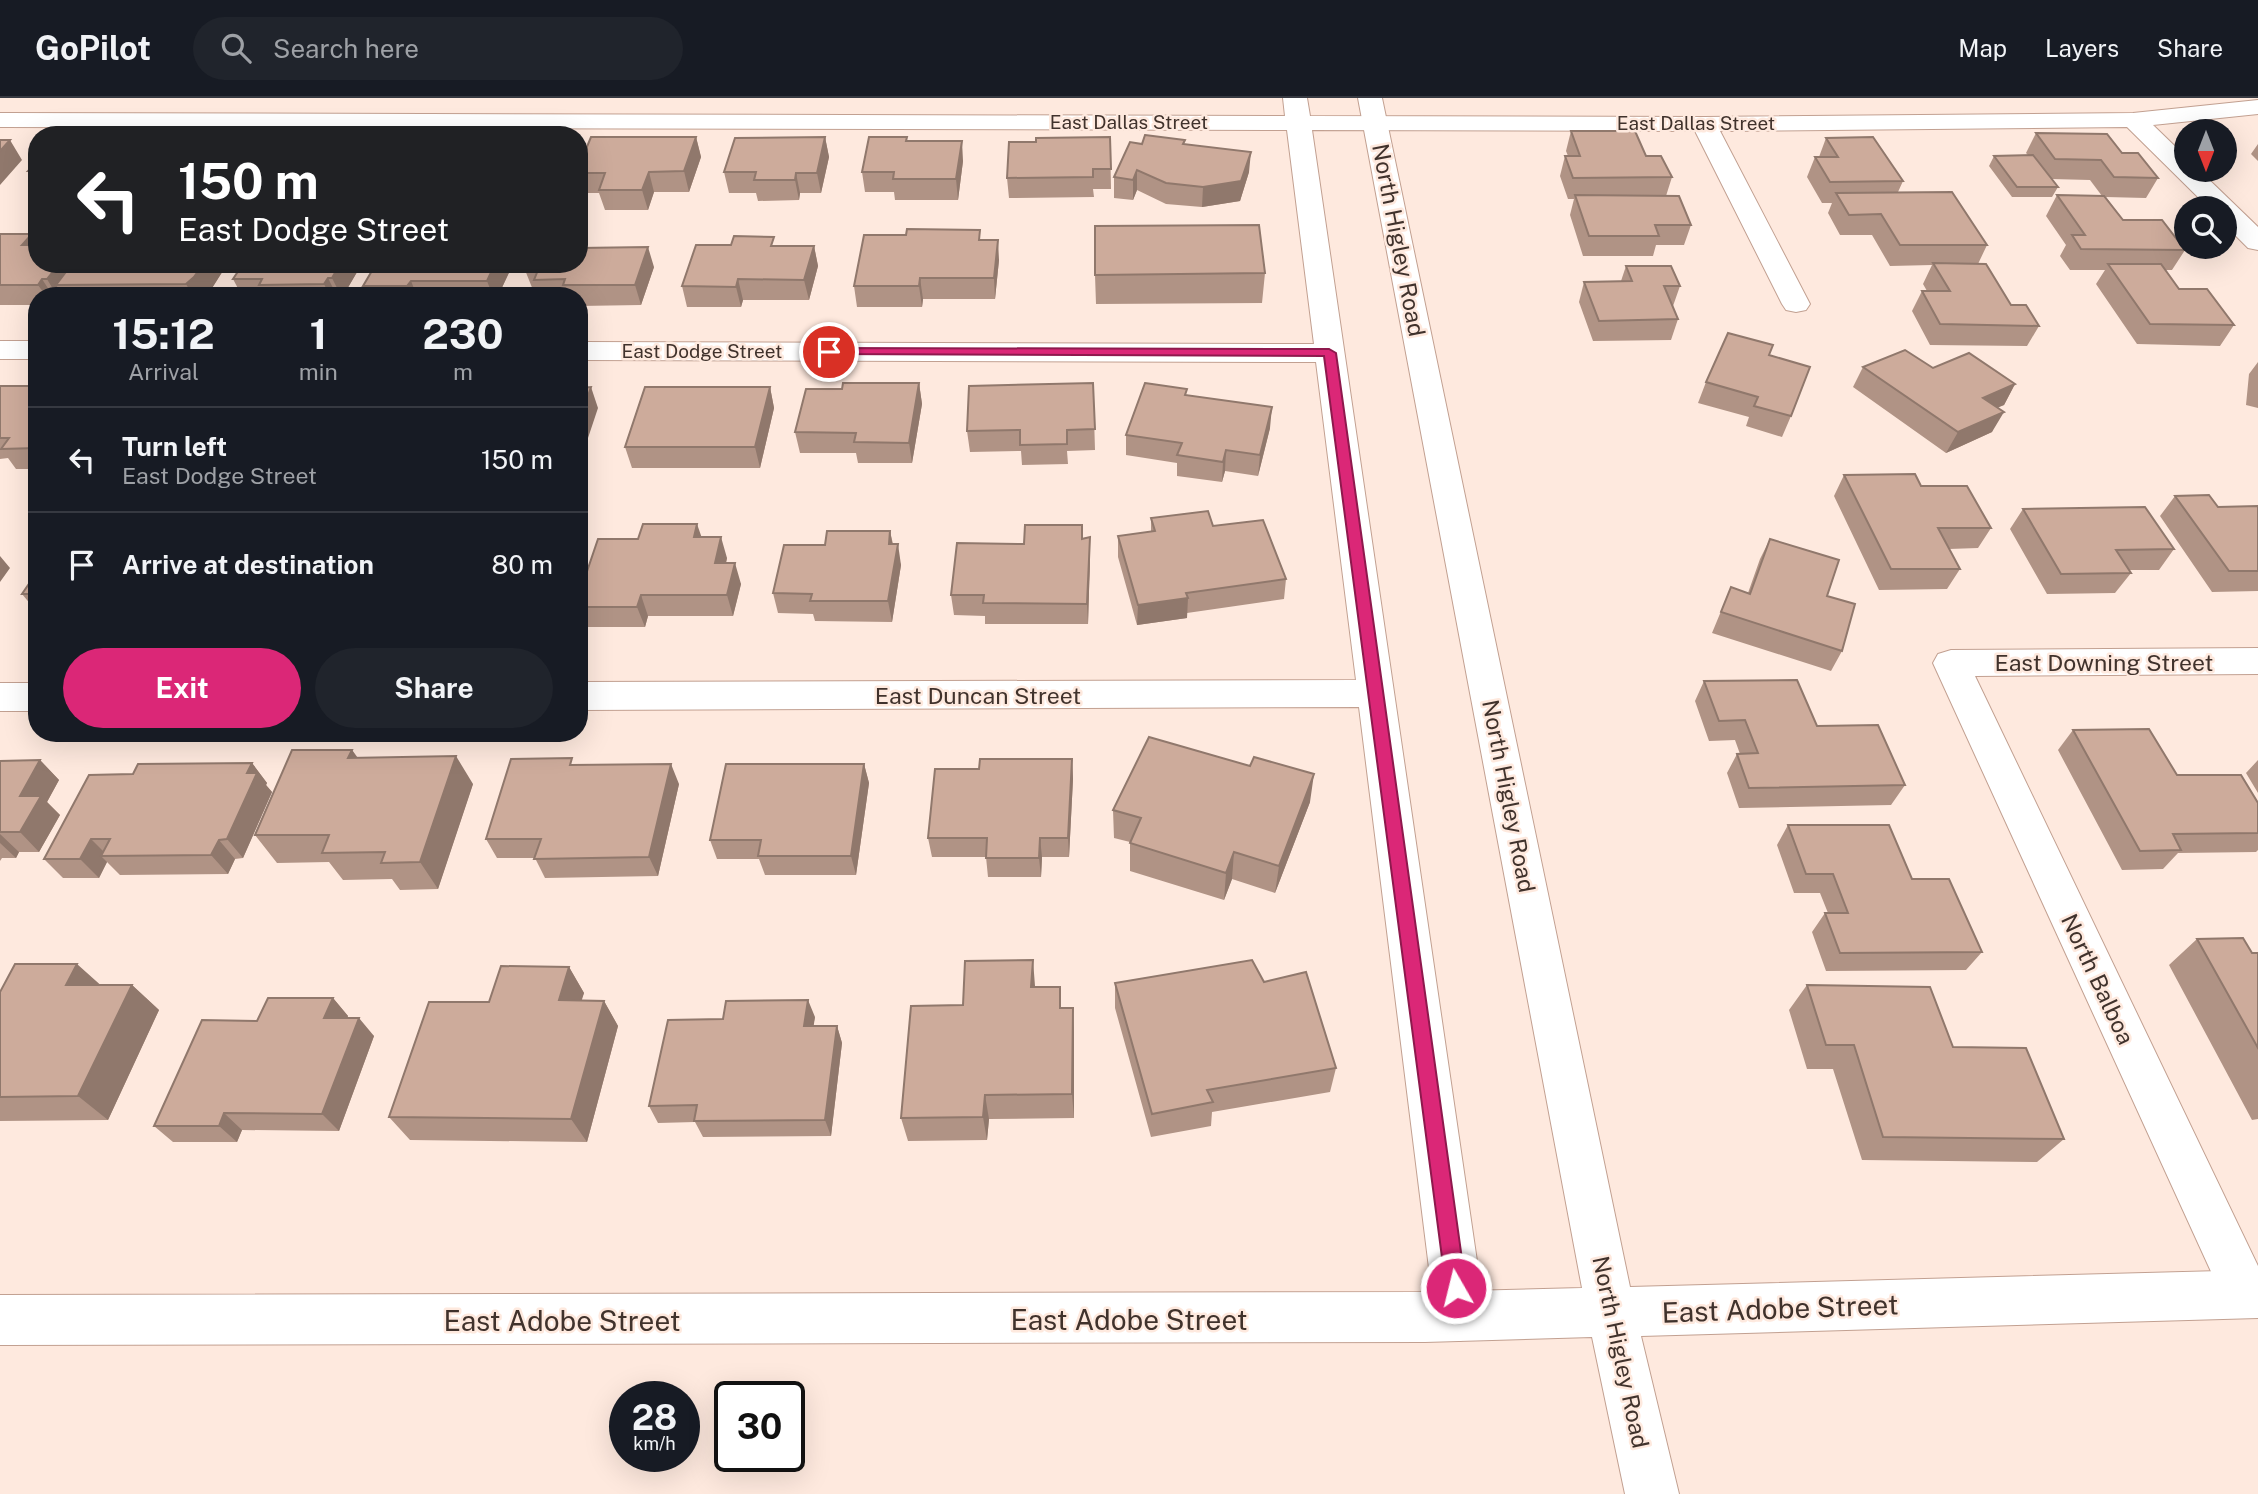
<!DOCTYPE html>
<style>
body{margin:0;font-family:"Public Sans",sans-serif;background:#20242c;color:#f1f3f6;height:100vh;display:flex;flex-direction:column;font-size:26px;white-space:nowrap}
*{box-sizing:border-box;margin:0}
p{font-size:23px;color:#9ea1a6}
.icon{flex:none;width:38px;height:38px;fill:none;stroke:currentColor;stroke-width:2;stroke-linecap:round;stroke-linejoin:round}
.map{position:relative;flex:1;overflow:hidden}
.sheet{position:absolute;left:28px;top:189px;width:560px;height:455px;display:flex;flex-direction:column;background:#171b24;border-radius:28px;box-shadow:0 7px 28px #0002}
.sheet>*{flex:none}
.guide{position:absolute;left:28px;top:28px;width:560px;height:147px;border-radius:28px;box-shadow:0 7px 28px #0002;background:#202124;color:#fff;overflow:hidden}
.needle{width:46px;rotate:180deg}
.tools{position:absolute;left:2174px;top:21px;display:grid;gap:14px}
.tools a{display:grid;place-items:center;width:63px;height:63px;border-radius:50%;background:#171b24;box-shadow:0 7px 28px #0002;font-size:35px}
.speed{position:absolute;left:609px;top:1283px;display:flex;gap:14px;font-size:35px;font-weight:700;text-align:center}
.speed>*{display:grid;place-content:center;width:91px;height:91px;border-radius:50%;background:#171b24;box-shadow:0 7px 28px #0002;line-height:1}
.speed small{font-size:18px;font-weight:400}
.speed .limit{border:4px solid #111;border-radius:10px;background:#fff;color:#111}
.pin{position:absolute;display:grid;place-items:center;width:60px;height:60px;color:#fff;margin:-30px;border:4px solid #fff;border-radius:50%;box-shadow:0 2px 7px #0007}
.me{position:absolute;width:77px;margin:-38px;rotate:352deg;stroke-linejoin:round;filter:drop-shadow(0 0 5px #0008)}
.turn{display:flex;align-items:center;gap:24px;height:147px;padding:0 35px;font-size:32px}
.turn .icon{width:91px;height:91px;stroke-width:2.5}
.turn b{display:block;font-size:49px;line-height:60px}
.eta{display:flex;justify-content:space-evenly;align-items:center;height:119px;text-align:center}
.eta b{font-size:42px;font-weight:700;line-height:49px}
.cta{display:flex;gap:14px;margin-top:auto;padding:14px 35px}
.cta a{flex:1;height:80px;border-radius:42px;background:#db2777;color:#fff;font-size:28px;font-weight:700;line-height:80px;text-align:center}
.cta a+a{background:#20242c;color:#f1f3f6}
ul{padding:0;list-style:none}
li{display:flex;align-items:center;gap:21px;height:105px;padding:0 35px;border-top:2px solid #363941}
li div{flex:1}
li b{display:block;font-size:26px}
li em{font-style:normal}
header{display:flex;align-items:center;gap:42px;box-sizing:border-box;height:98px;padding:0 35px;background:#171b24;border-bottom:2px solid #363941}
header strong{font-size:33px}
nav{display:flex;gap:38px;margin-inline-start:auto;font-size:24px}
.search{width:490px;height:63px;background:#20242c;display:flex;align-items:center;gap:18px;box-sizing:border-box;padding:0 24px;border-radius:38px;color:#9ea1a6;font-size:26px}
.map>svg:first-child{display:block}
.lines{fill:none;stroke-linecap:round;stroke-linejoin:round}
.street-casing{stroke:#c2a091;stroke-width:2}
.secondary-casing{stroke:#c2a091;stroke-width:2}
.street{fill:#fff;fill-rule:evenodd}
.secondary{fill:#fff;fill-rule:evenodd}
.wall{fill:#b09385}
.shaded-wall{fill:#90786c}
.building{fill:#cdab9b;stroke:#90786c;stroke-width:2}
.route{fill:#db2777;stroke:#8e194d;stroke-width:2}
.labels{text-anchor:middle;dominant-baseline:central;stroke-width:5;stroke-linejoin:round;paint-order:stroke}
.far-street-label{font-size:19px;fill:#40322c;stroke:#fee9de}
.street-label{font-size:23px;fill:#40322c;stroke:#fee9de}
.near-street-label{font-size:28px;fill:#40322c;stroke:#fee9de}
</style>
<header>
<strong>GoPilot</strong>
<div class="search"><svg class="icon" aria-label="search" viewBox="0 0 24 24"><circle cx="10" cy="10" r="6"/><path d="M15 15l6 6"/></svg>Search here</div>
<nav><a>Map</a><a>Layers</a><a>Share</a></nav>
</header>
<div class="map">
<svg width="2258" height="1396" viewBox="0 0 2258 1396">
<rect width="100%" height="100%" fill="#fee9de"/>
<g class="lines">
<g class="street-casing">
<path id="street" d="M1283,0h24l3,18 394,1 429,-4 125,-13v14l-105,11 33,32v13h13l59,57v23l-10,-2 -24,-24v-16h-15l-82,-81 -407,4 90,173 -4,6 -10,2 -10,-2 -4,-6 -87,-173 -383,-1 173,1186 -8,17 -17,8 -17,-8 -8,-17 -76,-609 -780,3v-28l777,-2 -40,-318 -737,-2v-18l735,2 -27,-214 -1287,-3v-14l1285,3z
M0,243h37v18h-37z
M2258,550v26l-283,2 283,590v47l-12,5 -17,-7 -296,-648 5,-9 13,-4z
M0,585h37v28h-37z"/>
</g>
<g class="secondary-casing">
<path id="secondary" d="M1358,0h24l248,1189 628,-17v48l-617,18 38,158h-54l-33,-157 -167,5 -1425,3v-50l1425,-3 157,-4z"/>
</g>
<use href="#street" class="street"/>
<use href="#secondary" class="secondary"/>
</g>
<path class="wall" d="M1571,33l75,25 26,21 -6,19 25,29 -7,20h-28l-3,11h-70l-13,-41 4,-16h-6l-8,-23 5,-20h3l-2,-5z
M2036,35l86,20 36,25 -12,20 -40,-1 17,23 62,30 -13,20h-7l14,19 55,36 -14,21 -83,-2 -41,-60 9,-14h-35l-10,-14 6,-11 -20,-29 11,-21 45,1 -12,-16 -38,-1 6,8 -6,10h-40l-23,-31 5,-10 34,-1 -2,-2z
M696,39l5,20 -12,35h-35l-6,18h-43l-6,-17h-17l-3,-10v-17z
M825,39l4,20 -8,36h-21l-1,7 -41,1 -2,-8h-27l-5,-21z
M907,39v4l56,20 -5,39h-63l-1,-8h-29l-3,-20z
M1110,39l1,52h-18l1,8 -85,1 -2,-20 29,-36z
M1826,40l77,43 -5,11 89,53 -9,19 33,41 28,21 -12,20 -97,-1 -18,-34 10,-20h5l-4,-7 9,-19 -42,1 -18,-31h-32l-12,-22 4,-10h-10l-15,-26 8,-20h4z
M1142,46h43l64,28 -9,29 -38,6 -36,-3 -29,-14 -4,10 -19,-2v-21z
M2258,46v17l-7,-7z
M37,63v24l-9,-14z
M0,136l37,30h188l1,2 -19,30h-170v9h-37z
M981,142l18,20 -4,39h-72l-1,8h-65l-3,-21z
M775,148h39l4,20 -9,34h-66l-2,7h-54l-5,-21z
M376,166h137l-15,32h-130l-5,-10z
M1626,168l54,20 -7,20h-1l6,13 -7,21 -78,1 -14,-39 5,-20 37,-1z
M360,169l-17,29h-101l-9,-17z
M654,169l-13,38 -62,1v-10h-39l-2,-6h-5l-8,-20z
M1265,175l-3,30 -166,1 -1,-29z
M1769,257l22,61 -9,21 -36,-11 3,-9 -51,-14 8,-21z
M2258,264v46l-12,-3 3,-31z
M1863,269l70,1 82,16 -11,21 -7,2 -5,25 -46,21 -93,-66z
M919,285l3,21 -10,59h-54l-2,-10h-56l-5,-21 47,-43z
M1093,285l2,67 -28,1 1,13 -46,1 -1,-14 -51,1 -3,-21z
M0,288h37v83h-21l-8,-11 -8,1z
M770,289l4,21 -14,60h-128l-7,-21z
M1187,298l83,32 -12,48 -33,-5 -3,11 -45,-6v-13l-51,-8v-20z
M1844,377l77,11 70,42 -13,20 -29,1 11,20 -13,20 -68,1 -45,-94z
M2175,398l43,11 40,-1v85l-46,1 -52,-76z
M2023,411l151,40 -15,21h-30l2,3 -16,20 -68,1 -37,-65z
M1151,420l62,8 73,53 -2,20 -97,14v5l-50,7 -19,-68v-21l33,-4z
M1082,427l1,13 7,-1v21l-2,66h-103v-8l-31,-1 -3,-20 73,-51z
M890,433l3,13 8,21 -9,57 -77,-1 -2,-7 -35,-1 -5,-20 52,-48z
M701,439l26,21 -1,5 15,21 -8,32h-85l-3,11h-61l-5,-11v-21l59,-56z
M1770,441l57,57 15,55 -11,20 -119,-38 19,-46 17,6 12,-34z
M37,474v40l-15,-18z
M1704,583l113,45 88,59 -14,20 -152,3 -12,-35 10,-19h3l-5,-14 -26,1 -14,-40z
M2073,632l104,45 81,28v47l-2,2 -78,1 -15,16 -41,1 -64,-120z
M352,652l6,8 115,26 -35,105 -38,1 -8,-11 -49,1 -14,-18 -52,1 -22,-28z
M1072,661l1,20 -4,78h-27l-1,20h-53l-2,-20h-54l-4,-19 51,-69z
M40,662l19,20 -12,22 13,13 -21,37h-20l-3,6h-14l-2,3v-100z
M2258,662v33l-12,-20z
M252,665l15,20 -1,2 6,7 -29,66 -8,1 -7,15 -108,1 -13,-13 -8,16h-36l-19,-19 89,-85z
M864,666l5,19 -13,92h-91l-6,-16h-42l-7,-19z
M575,667l104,19 -21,92 -113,2 -10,-20h-38l-11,-19z
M1310,704l-35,91 -43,-14 -8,21 -94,-29v-29l-16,-4 -1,-28z
M1788,727l124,54 70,73 -16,18 -140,1 -14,-39 13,-19h3l-8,-20h-26l-17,-48z
M2197,841l55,14h6v166l-6,1 -83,-155z
M569,869l15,26 -3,7 23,1 14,25 -31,116 -177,-2 -21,-23 100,-115z
M1264,884l72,86 -6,24 -118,20 -1,14 -60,11 -36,-129v-25z
M100,887h32l27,25 -51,110 -108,1v-129z
M1807,887l146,62 111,92 -27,23 -175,-2 -29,-91h-26l-18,-59z
M1035,889l27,21h11l1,25v85l-85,1 -2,21 -79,1 -7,-23 62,-113z
M333,900l15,18 -1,2 27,18 -35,95 -97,-1 -5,12h-64l-19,-16 103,-105z
M815,919l-2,9h24l5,17 -11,93 -128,1 -8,-15 -37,1 -9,-17z"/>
<path class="shaded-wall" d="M696,39l5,20 -12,35 -5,-21z
M825,39l4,20 -8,36 -4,-20z
M10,42l12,20 -22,25v-34z
M962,43l1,20 -5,39 -2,-21z
M1251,54l-2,20 -9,29 -38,6 1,-20z
M1137,72v20l-4,10v-20z
M649,74l5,20 -6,18 -6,-20z
M796,75l4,20 -1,7 -4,-20z
M32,136l5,7v23l-15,-19z
M998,142l1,20 -4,39 -1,-21z
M814,148l4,20 -9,34 -5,-20z
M648,149l6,20 -13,38 -6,-20z
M59,166h27l-30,21 8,11h-7l-10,-17z
M203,166h22l1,2 -19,30h-14l-7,-12z
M340,166h18l2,3 -17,29h-2l-9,-18z
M495,166h18l-15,32h-5l-6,-15z
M328,180l9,18h-7l-6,-12z
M920,180l3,21 -1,8 -3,-21z
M42,181l11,17h-7l-8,-11z
M738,181l5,21 -2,7 -5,-20z
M411,183l6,15h-6l-4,-10z
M919,285l3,21 -10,59 -3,-20z
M2015,286l-11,21 -32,14 11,-21z
M591,289l7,21 -19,57v-43z
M770,289l4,21 -14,60 -5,-21z
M1272,309l-2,21 -12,48 2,-21z
M2004,314l-12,20 -46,21 12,-21z
M1226,352l-1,21 -3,11 1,-20z
M697,426l7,20 -10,-7z
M890,433l4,21 -5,-8z
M721,439l6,21 -6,26 -6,-21z
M1090,439v21l-2,66 -1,-20z
M898,446l3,21 -9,57 -4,-21z
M0,458l10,12 -10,14z
M735,465l6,21 -8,32 -6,-21z
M641,497l7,21 -3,11 -8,-20z
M1188,500l-1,20 -50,7 1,-20z
M352,652l19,28 -23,-20z
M456,658l17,28 -35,105 -18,-27z
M1072,661l1,20 -4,78 -1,-19z
M40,662l19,20 -12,22 13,13 -21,37 -19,-20v-36z
M252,665l15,20 -1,2 6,7 -29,66 -16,-19 20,-66z
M671,666l8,20 -21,92 -9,-19z
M864,666l5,19 -13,92 -5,-19z
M1314,676l-4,28 -35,91 4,-27z
M0,736l19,18 -3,6 -16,-15z
M1040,740l2,19 -1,20 -2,-19z
M91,741l17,17h-7l6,6 -8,16 -19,-19z
M219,742l16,19 -7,15 -17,-19z
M1234,754l-2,27 -8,21 2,-27z
M1033,862l2,26 -1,27 -3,-26z
M77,866l28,25 -39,-4z
M569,869l15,26 -10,32 -15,-25z
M132,887l27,25 -51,110 -30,-24z
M333,900l15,18 -8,20 -16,-18z
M808,902l7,17 -4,26 -7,-17z
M604,903l14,25 -31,116 -16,-23z
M1073,910l1,25v85l-2,-24z
M359,920l15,18 -35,95 -17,-17z
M837,928l5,17 -11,93 -6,-16z
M985,997l4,24 -2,21 -4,-23z
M224,1015l18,17 -5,12 -18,-16z"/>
<path class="building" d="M1571,33h64l11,25h15l11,21 -99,1 -8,-22h15z
M2036,35l71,1 15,19h16l20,25 -44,-1 -13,-17 -46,-1z
M1145,37l40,5 -2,4 68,8 -10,29 -38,6 -37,-4 -29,-13 -4,10 -19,-3 16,-35 12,2z
M591,39h105l-12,34 -35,1 -7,18h-43l6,-17h-26v-7z
M825,39l-8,36h-21l-1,7h-41l2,-8h-32l11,-34z
M869,39h38l-1,4h56l-6,38h-63l1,-7h-32z
M1110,39l1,32h-18v8l-86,1 2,-36h27v-4z
M1873,39l30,44 -73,1 -15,-25h23l-12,-19z
M0,42h10l-10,11z
M2033,57l25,32h-41l-23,-31z
M37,63v10h-9z
M1952,94l35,53h-87l-19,-31 -32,1 -13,-22z
M1575,97l104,1 12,29h-36l4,11h-70z
M2057,97l47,1 19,24h39l23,30 -104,-1 -9,-14h13z
M1259,127l6,48 -170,2v-49z
M907,131l73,1 -1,10h19l-4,38h-74l-1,8h-65l10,-51h42z
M0,136h32l-10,11h15v19h22l-12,15h-5l-4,6h-38z
M734,138l40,1 -3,9h43l-10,34 -66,-1 -2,8 -54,-1 14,-41h35z
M648,149l-13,38h-72l2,-6 -31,1 4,-10h-13l3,-6h51v-16z
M1933,165l53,1 25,41h15l13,21 -99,-2 -18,-33h28z
M72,166h131l-9,13 -8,7 -130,1z
M243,166h97l-8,14h-4l-4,6 -65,1 3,-6h-29z
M376,166h119l-8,17h-76l-4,5h-44z
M2108,166h53l18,25h28l27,36 -84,-1z
M1626,168h45l9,20h-16l14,33 -79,2 -15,-39 48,-1z
M1728,235l45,12 -4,10 41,12 -19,49 -37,-10 4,-9 -52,-15z
M1905,252l28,18 36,-15 46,31 -32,14 21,14 -46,20 -95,-65z
M843,285h76l-10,60 -55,-1 2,-9 -61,-1 11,-43h36z
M1093,285l2,46 -28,1v14l-47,1v-15l-53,1 2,-45z
M1145,285l42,6 -2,6 87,12 -12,48 -34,-5 -3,12 -46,-7 5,-12 -56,-8z
M0,288h37l-4,6h4v56l-36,1 8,-11h-9z
M591,289l-12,35v-34z
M645,289h125l-15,60h-130z
M1915,376l6,12h46l24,42h-53l22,41h-69l-47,-94z
M2209,397l9,12 40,-1v65h-29l-54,-75z
M2145,409l29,42 -58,1 15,23 -70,1 -38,-65z
M1208,413l5,15 50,-6 23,59 -100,14 2,5 -50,7 -20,-69 37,-5 -4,-13z
M643,426h54l-3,13h27l-6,26h20l-8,32h-86l-4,12h-58v-12l19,-56h40z
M1025,427h57v14l8,-2 -3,67 -104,-1 1,-8h-33l6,-52 67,1z
M827,433h63l-1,13h9l-10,57h-78l2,-7 -39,-1 11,-48h41z
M1770,441l69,21 -12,36 28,8 -13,47 -121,-39 10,-25 19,7z
M37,474v22h-15z
M1797,582l20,46 61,-1 27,60 -156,3 -12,-34 21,-1 -13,-33 -26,1 -15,-40z
M2149,631l28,46h64l17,28v30l-85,1 8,16 -41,1 -67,-121z
M1149,639l101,29 4,-9 60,17 -35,92 -45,-14 -8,21 -96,-30 11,-25 -28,-8z
M292,652h60l-4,8 108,-2 -36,106 -39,1 4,-11 -63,1 7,-18h-74z
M572,660l-2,7 101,-1 -22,93 -115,2 7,-20h-55l25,-80z
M980,661h92l-4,79h-28l-1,20h-53l1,-20h-59l7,-69h44z
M40,662l-20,36h21l-21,36h-20v-71z
M252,665l-5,10h10l-30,66 -8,1 -8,15 -110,1 9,-17h-19l-11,20h-36l45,-84 44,-1 5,-10z
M726,666h138l-13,92h-93l3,-16h-51z
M1788,727h101l23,54h37l33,73 -142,1 -15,-40h23l-15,-39h-27z
M2243,840l9,15h6v95l-61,-109z
M1033,862l-2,27h29v21h13l-1,86 -87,1 -2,22 -82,1 10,-112 52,-1 2,-44z
M1252,862l12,22 42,-10 30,96 -129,22 6,12 -61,12 -37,-131z
M15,866h62l-11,21h66l-54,111 -78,1v-105z
M501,868l68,1 -10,33 45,1 -33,118 -182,-2 40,-115h60z
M1807,887l123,2 23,60 73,1 38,91 -181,-2 -29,-92h-28z
M268,900h65l-9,20h35l-37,96 -98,-1 -5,13h-65l48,-106 55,1z
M808,902l-4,26h33l-12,94 -131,1 3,-16 -48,1 19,-86 55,-1 3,-18z"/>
<path class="route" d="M829,250l500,1 7,4 130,935 -3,7 -7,3 -7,-3 -3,-7 -122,-932 -499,-2 -2,-2z"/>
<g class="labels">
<g class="far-street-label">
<text x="1129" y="24">East Dallas Street</text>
<text x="1696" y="25">East Dallas Street</text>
<text x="702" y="253">East Dodge Street</text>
</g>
<g class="street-label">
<text transform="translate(1399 142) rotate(79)">North Higley Road</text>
<text x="2104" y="564">East Downing Street</text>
<text x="978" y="597">East Duncan Street</text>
<text transform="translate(1509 698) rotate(79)">North Higley Road</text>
<text transform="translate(2098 881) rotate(65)">North Balboa</text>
<text transform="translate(1621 1254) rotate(78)">North Higley Road</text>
</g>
<g class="near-street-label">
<text transform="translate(1780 1210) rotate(-2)">East Adobe Street</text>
<text x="1129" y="1221">East Adobe Street</text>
<text x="562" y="1222">East Adobe Street</text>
</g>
</g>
</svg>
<div class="tools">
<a><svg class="needle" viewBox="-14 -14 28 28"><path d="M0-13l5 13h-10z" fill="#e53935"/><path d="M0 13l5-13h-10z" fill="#9ea1a6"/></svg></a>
<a><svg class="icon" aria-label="search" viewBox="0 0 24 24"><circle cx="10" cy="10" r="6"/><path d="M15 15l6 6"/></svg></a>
</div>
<div class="speed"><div>28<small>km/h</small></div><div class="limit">30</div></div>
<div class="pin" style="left:829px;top:254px;background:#d93025"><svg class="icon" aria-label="arrive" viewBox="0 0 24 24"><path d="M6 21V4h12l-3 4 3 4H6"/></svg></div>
<svg class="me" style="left:1456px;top:1190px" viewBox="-20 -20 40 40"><circle r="17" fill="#db2777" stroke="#fff" stroke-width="3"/><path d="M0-11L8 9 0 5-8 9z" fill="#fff"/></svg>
<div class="guide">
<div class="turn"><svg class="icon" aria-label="left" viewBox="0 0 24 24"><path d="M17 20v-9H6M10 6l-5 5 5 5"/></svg><div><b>150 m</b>East Dodge Street</div></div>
</div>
<section class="sheet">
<div class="eta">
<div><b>15:12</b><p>Arrival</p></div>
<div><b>1</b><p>min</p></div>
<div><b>230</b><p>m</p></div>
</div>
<ul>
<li><svg class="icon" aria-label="left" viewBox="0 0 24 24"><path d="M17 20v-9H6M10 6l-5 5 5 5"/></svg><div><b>Turn left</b><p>East Dodge Street</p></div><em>150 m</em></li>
<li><svg class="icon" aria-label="arrive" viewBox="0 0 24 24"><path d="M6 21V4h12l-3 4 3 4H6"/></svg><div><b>Arrive at destination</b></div><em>80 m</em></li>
</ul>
<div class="cta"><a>Exit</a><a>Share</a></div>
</section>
</div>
